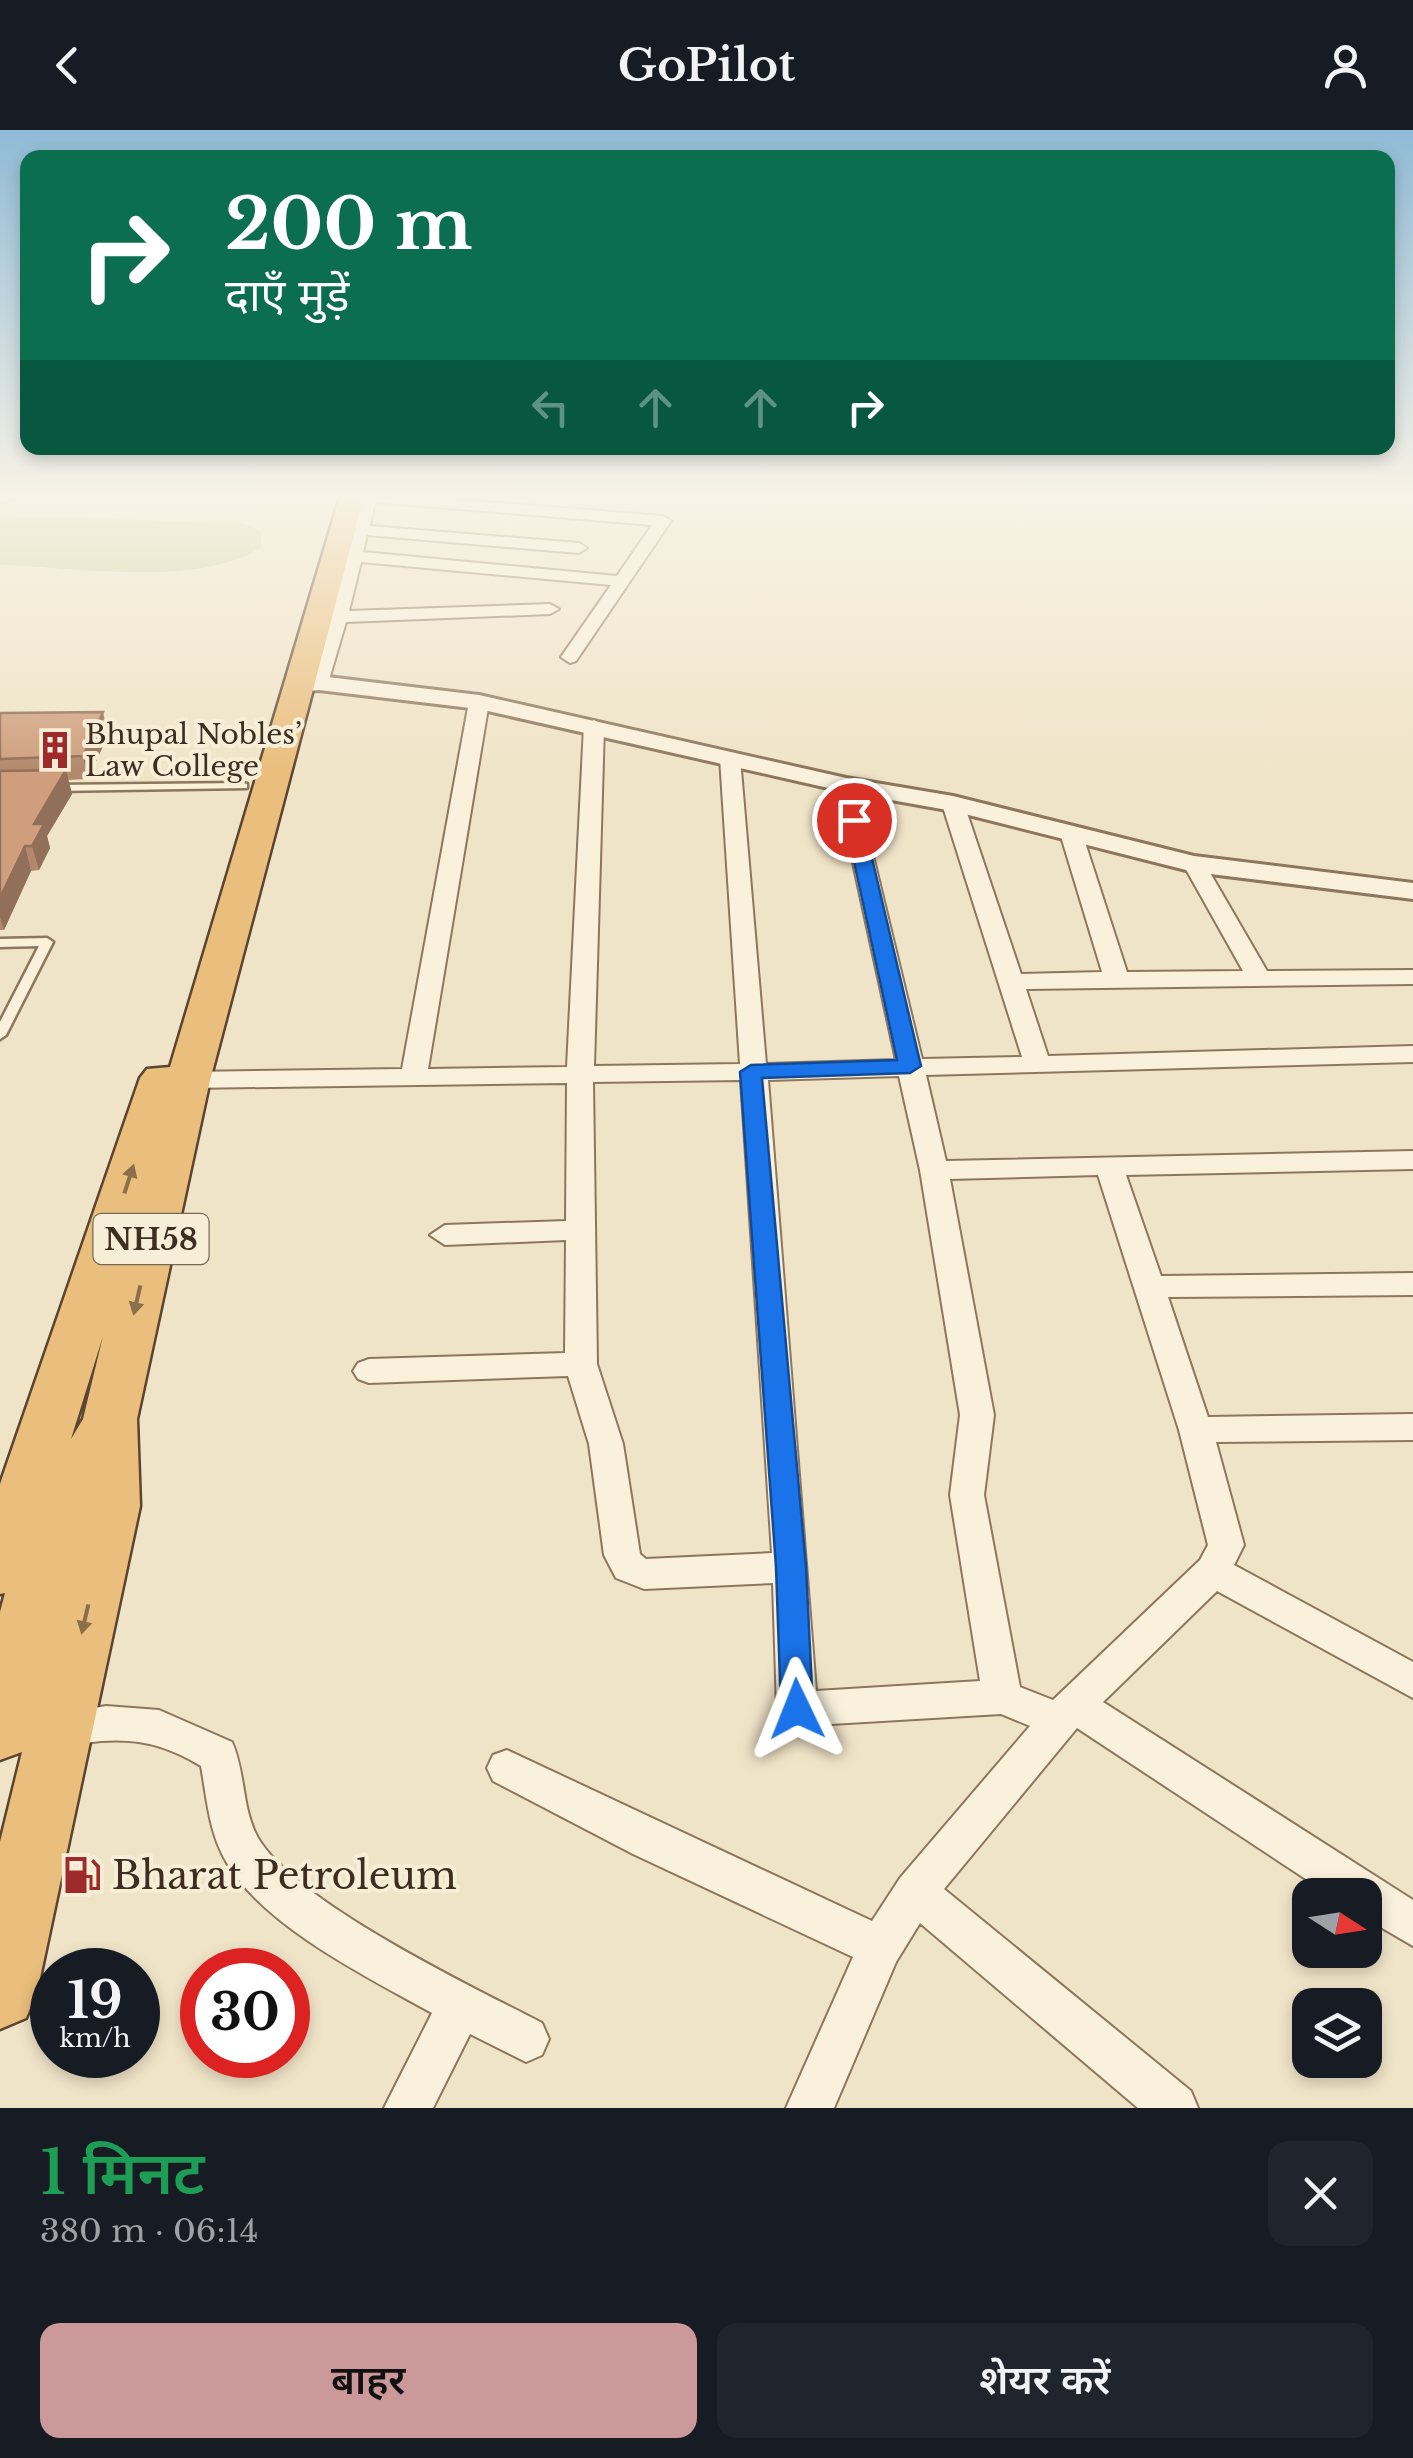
<!DOCTYPE html>
<html lang="hi">
<meta charset="utf-8">
<style>
body{margin:0;font-family:"Libre Baskerville","Noto Sans Devanagari",serif;background:#20242c;color:#f1f3f6;height:100vh;display:flex;flex-direction:column;font-size:38px;white-space:nowrap}
*{box-sizing:border-box;margin:0}
p{font-size:32px;color:#9ea1a6}
.icon{flex:none;width:55px;height:55px;fill:none;stroke:currentColor;stroke-width:2;stroke-linecap:round;stroke-linejoin:round}
.map{position:relative;height:1978px;overflow:hidden}
.panel{display:flex;flex-direction:column;background:#171b24;flex:1}
.panel>*{flex:none}
.hud{position:absolute;left:20px;top:20px;width:1375px;height:305px;border-radius:20px;box-shadow:0 5px 15px #0003;background:#0b6e4f;color:#fff;overflow:hidden}
.needle{width:65px;rotate:102deg}
.fabs{position:absolute;left:1292px;top:1748px;display:grid;gap:20px}
.fabs a{display:grid;place-items:center;width:90px;height:90px;border-radius:20px;background:#171b24;box-shadow:0 5px 15px #0003;font-size:50px}
.speed{position:absolute;left:30px;top:1818px;display:flex;gap:20px;font-size:50px;font-weight:700;text-align:center}
.speed>*{display:grid;place-content:center;width:130px;height:130px;border-radius:50%;background:#171b24;box-shadow:0 5px 15px #0003;line-height:1}
.speed small{font-size:25px;font-weight:400}
.speed .limit{border:15px solid #d22;background:#fff;color:#111}
.pin{position:absolute;display:grid;place-items:center;width:85px;height:85px;color:#fff;margin:-42px;border:5px solid #fff;border-radius:50%;box-shadow:0 2px 10px #0007}
.me{position:absolute;width:110px;margin:-55px;rotate:358deg;stroke-linejoin:round;filter:drop-shadow(0 0 8px #0008)}
.turn{display:flex;align-items:center;gap:35px;height:210px;padding:0 40px;font-size:45px}
.turn .icon{width:130px;height:130px;stroke-width:2.5}
.turn b{display:block;font-size:70px;line-height:85px}
.lanes{display:flex;align-items:center;height:95px;padding:0 40px;background:#0003;justify-content:center;gap:50px;direction:ltr}
.lanes .off{opacity:.35}
.round{display:grid;place-items:center;flex:none;width:105px;height:105px;border-radius:20px;background:#20242c}
.overview{display:flex;align-items:center;justify-content:space-between;height:170px;padding:0 40px}
h1{font-size:60px;font-weight:600;line-height:75px;color:#1e9e55}
.primary-button{display:flex;gap:20px;margin-top:auto;padding:20px 40px}
.primary-button a{flex:1;height:115px;border-radius:20px;background:#cc999b;color:#111;font-size:40px;font-weight:600;line-height:115px;text-align:center}
.primary-button a+a{background:#20242c;color:#f1f3f6}
header{display:flex;justify-content:space-between;align-items:center;height:130px;padding:0 40px;background:#171b24;font-size:45px;font-weight:600}
.map>svg:first-child{display:block}
.green{fill:#c9cf9b}
.lines{fill:none;stroke-linecap:round;stroke-linejoin:round}
.service-casing{stroke:#8d765c;stroke-width:5}
.minor-casing{stroke:#8d765c;stroke-width:4}
.tertiary-casing{stroke:#8d765c;stroke-width:6}
.trunk-casing{stroke:#5b4430;stroke-width:5}
.service{fill:#faf1dc;fill-rule:evenodd}
.minor{fill:#faf1dc;fill-rule:evenodd}
.tertiary{fill:#faf1dc;fill-rule:evenodd}
.trunk{fill:#eabe7c;fill-rule:evenodd}
.wall{fill:#b2896c}
.shaded-wall{fill:#916f58}
.building{fill:#cf9f7d;stroke:#916f58;stroke-width:2.5}
.oneway{fill:#8b6f49}
.route{fill:#1a73e8;stroke:#114b97;stroke-width:2.5}
.labels{text-anchor:middle;dominant-baseline:central;stroke-width:8;stroke-linejoin:round;paint-order:stroke}
.far-poi-label{font-size:28px;fill:#3d2e20;stroke:#f7eed8;text-anchor:start}
.shield{fill:#f7eed8;stroke:#756857;stroke-width:2.5}
.shield-label{font-size:30px;font-weight:bold;fill:#3d2e20}
.near-poi-label{font-size:38px;fill:#3d2e20;stroke:#f7eed8;text-anchor:start}
</style>
<header><svg class="icon" aria-label="back" viewBox="0 0 24 24"><path d="M15 5l-7 7 7 7"/></svg>GoPilot<svg class="icon" aria-label="person" viewBox="0 0 24 24"><circle cx="12" cy="8" r="4"/><path d="M4 21q1-7 8-7t8 7"/></svg></header>
<div class="map">
<svg width="1413" height="1978" viewBox="0 0 1413 1978">
<rect width="100%" height="100%" fill="#f0e4c8"/>
<path class="green" d="M0,386l242,7 19,8v16c-60,41 -187,20 -261,18z"/>
<g class="lines">
<g class="service-casing">
<path id="service" d="M243,653l4,1v4l-193,3 -5,-3 5,-3z
M47,808l6,4 -47,93 -6,4v-17l39,-76 -39,1v-8z"/>
</g>
<g class="minor-casing">
<path id="minor" d="M0,366h19l-17,7z
M345,366h64l254,20 8,5 -95,140 -6,2 -9,-6 50,-72 -250,-23 -12,49 201,-7 9,5 -9,5 -204,8 -18,61 -9,6 -9,-6 50,-182zM375,372l277,23 -35,51 -254,-24 4,-17 212,18 8,-5 -8,-5 -209,-17z
M479,566l10,6 -61,367 139,-2 17,-341 10,-6 10,6 -10,340 146,-2 -20,-306 10,-6 10,6 26,306 130,-4 -60,-275 10,-6 10,6 66,274 100,-2 -80,-253 11,-6 11,6 57,170 81,-2 -42,-139 11,-7 11,7 45,139 116,-1 -60,-107 11,-7 11,7 62,107 146,-1v14l-387,5 22,67 365,-10v16l-487,13 20,86 467,-10v18l-287,6 35,101 252,-3v22l-245,2 40,120 205,-3v26l-197,2 28,103 -10,20 179,97v36l-196,-107 -114,111 310,198v46l-48,-28v-23h-35l-253,-167 -133,161 247,202 7,17h-60l-218,-185 -24,39 -62,146h-48l67,-151 -220,-103 -140,-73 -6,-13 6,-13 14,-5 365,171 28,-43 130,-152 -29,-12 -204,12 -14,-5 -6,-12 -4,-126 -129,6 -28,-11 -12,-23 -15,-111 -21,-68 -199,7 -11,-4 -5,-8 5,-8 11,-4 196,-6 1,-113 -121,5 -15,-10 15,-10 121,-4 1,-138 -379,5 -13,-8 13,-8 214,-3 67,-367zM899,946l21,94 40,245 -10,80 30,186 -164,10 -48,-611zM741,950l31,473 -126,6 -6,-5 -17,-110 -26,-80 -4,-282zM1098,1045l81,255 29,115 -8,15 -147,140 -33,-13 -36,-192 10,-80 -44,-236z
M106,1576l53,4 73,32c13,29 10,62 23,90 30,66 220,156 287,191l7,16 -7,16 -16,7 -56,-28 -37,74h-49l48,-95c-63,-35 -167,-86 -205,-150 -18,-30 -20,-64 -26,-97 -33,-20 -61,-28 -100,-25 -19,2 -36,6 -55,-1l-6,-12 6,-12z"/>
</g>
<g class="tertiary-casing">
<path id="tertiary" d="M319,546l160,19 367,83 107,18 241,60 219,27v16l-219,-27 -241,-61 -107,-19 -367,-83 -160,-19 -20,2 -11,-7 3,-5z"/>
</g>
<g class="trunk-casing">
<path id="trunk" d="M340,366h24l-154,584 -73,339 3,87 -103,486 -11,26 -26,11v-187l22,-90 -22,8v-148l5,-19 -5,1v-110l140,-406 7,-9 23,-2zM103,1206l-20,83 -12,20z"/>
</g>
<use href="#service" class="service"/>
<use href="#minor" class="minor"/>
<use href="#tertiary" class="tertiary"/>
<use href="#trunk" class="trunk"/>
</g>
<path class="wall" d="M0,583l108,22 -20,44 -20,1 4,14 -25,42 3,12 -11,22 -8,1 -27,59h-4z"/>
<path class="shaded-wall" d="M103,582l5,23 -20,44 -5,-23z
M66,640l6,24 -25,42 3,12 -11,22 -7,-24 2,-22z
M25,716l6,25 -27,59 -4,-13v-19z"/>
<path class="building" d="M103,582l-20,44 -83,3v-46z
M66,640l-32,54h10l-12,22h-7l-25,52v-127z"/>
<defs><path id="oneway-solid" d="M-6-.8H1V-3.2L6.5 0L1 3.2V.8H-6Z" transform="scale(2.5)"/></defs>
<g class="oneway">
<use href="#oneway-solid" transform="translate(129 1049) rotate(-72)"/>
<use href="#oneway-solid" transform="translate(137 1170) rotate(103)"/>
<use href="#oneway-solid" transform="translate(85 1489) rotate(103)"/>
</g>
<linearGradient id="sky" x2="0" y2="1"><stop stop-color="#8fbad6"/><stop offset="0.57" stop-color="#f8f3e6"/><stop offset="1" stop-color="#f8f3e6" stop-opacity="0"/></linearGradient>
<rect width="1413" height="643" fill="url(#sky)"/>
<path class="route" d="M854,685l9,5 58,246 -11,7 -148,5 44,489 7,142 -5,10 -11,4 -11,-4 -5,-10 -5,-142 -36,-495 11,-7 146,-5 -52,-240z"/>
<defs>
<g id="building-bare" transform="scale(3)"><path d="M-4-6H4V6H1V3H-1V6H-4ZM-2.5-4.3h1.7v1.8h-1.7ZM.8-4.3h1.7v1.8H.8ZM-2.5-1h1.7V.8h-1.7ZM.8-1h1.7V.8H.8Z" fill="#9e2a2b" stroke="#f7eed8" stroke-width="2.5" paint-order="stroke"/></g>
<g id="fuel-bare" transform="scale(3)"><path d="M-5.5-6h7V0h2V4h1.3V-2.5L3-4.5l.8-.8L6-3V5H2.5V1h-1V6h-7ZM-4.2-4.7v3.2H.2V-4.7Z" fill="#9e2a2b" stroke="#f7eed8" stroke-width="2.5" paint-order="stroke"/></g>
</defs>
<g fill-rule="evenodd">
<use href="#building-bare" x="55" y="620"/>
<use href="#fuel-bare" x="82" y="1745"/>
</g>
<g class="labels">
<g class="far-poi-label">
<text x="85" y="604">Bhupal Nobles’<tspan x="85" dy="32">Law College</tspan></text>
</g>
<rect class="shield" x="93.5" y="1084" width="115" height="50" rx="8"/>
<g class="shield-label">
<text x="151" y="1109">NH58</text>
</g>
<g class="near-poi-label">
<text x="112" y="1745">Bharat Petroleum</text>
</g>
</g>
</svg>
<div class="fabs">
<a><svg class="needle" viewBox="-14 -14 28 28"><path d="M0-13l5 13h-10z" fill="#e53935"/><path d="M0 13l5-13h-10z" fill="#9ea1a6"/></svg></a>
<a><svg class="icon" aria-label="layers" viewBox="0 0 24 24"><path d="M12 4l9 5-9 5-9-5zM3 14l9 5 9-5"/></svg></a>
</div>
<div class="speed"><div>19<small>km/h</small></div><div class="limit">30</div></div>
<div class="pin" style="left:854px;top:690px;background:#d93025"><svg class="icon" aria-label="arrive" viewBox="0 0 24 24"><path d="M6 21V4h12l-3 4 3 4H6"/></svg></div>
<svg class="me" style="left:797px;top:1579px" viewBox="-20 -20 40 40"><path d="M0-17L14 15 0 8-14 15z" fill="#1a73e8" stroke="#fff" stroke-width="4"/></svg>
<div class="hud">
<div class="turn"><svg class="icon" aria-label="right" viewBox="0 0 24 24"><path d="M7 20v-9h11M14 6l5 5-5 5"/></svg><div><b>200 m</b>दाएँ मुड़ें</div></div>
<div class="lanes"><svg class="icon off" aria-label="left" viewBox="0 0 24 24"><path d="M17 20v-9H6M10 6l-5 5 5 5"/></svg><svg class="icon off" aria-label="ahead" viewBox="0 0 24 24"><path d="M12 20V5M6 11l6-6 6 6"/></svg><svg class="icon off" aria-label="ahead" viewBox="0 0 24 24"><path d="M12 20V5M6 11l6-6 6 6"/></svg><svg class="icon" aria-label="right" viewBox="0 0 24 24"><path d="M7 20v-9h11M14 6l5 5-5 5"/></svg></div>
</div>
</div>
<section class="panel">
<div class="overview"><div><h1>1 मिनट</h1><p>380 m · 06:14</p></div><a class="round"><svg class="icon" aria-label="close" viewBox="0 0 24 24"><path d="M6 6l12 12M18 6L6 18"/></svg></a></div>
<div class="primary-button"><a>बाहर</a><a>शेयर करें</a></div>
</section>
